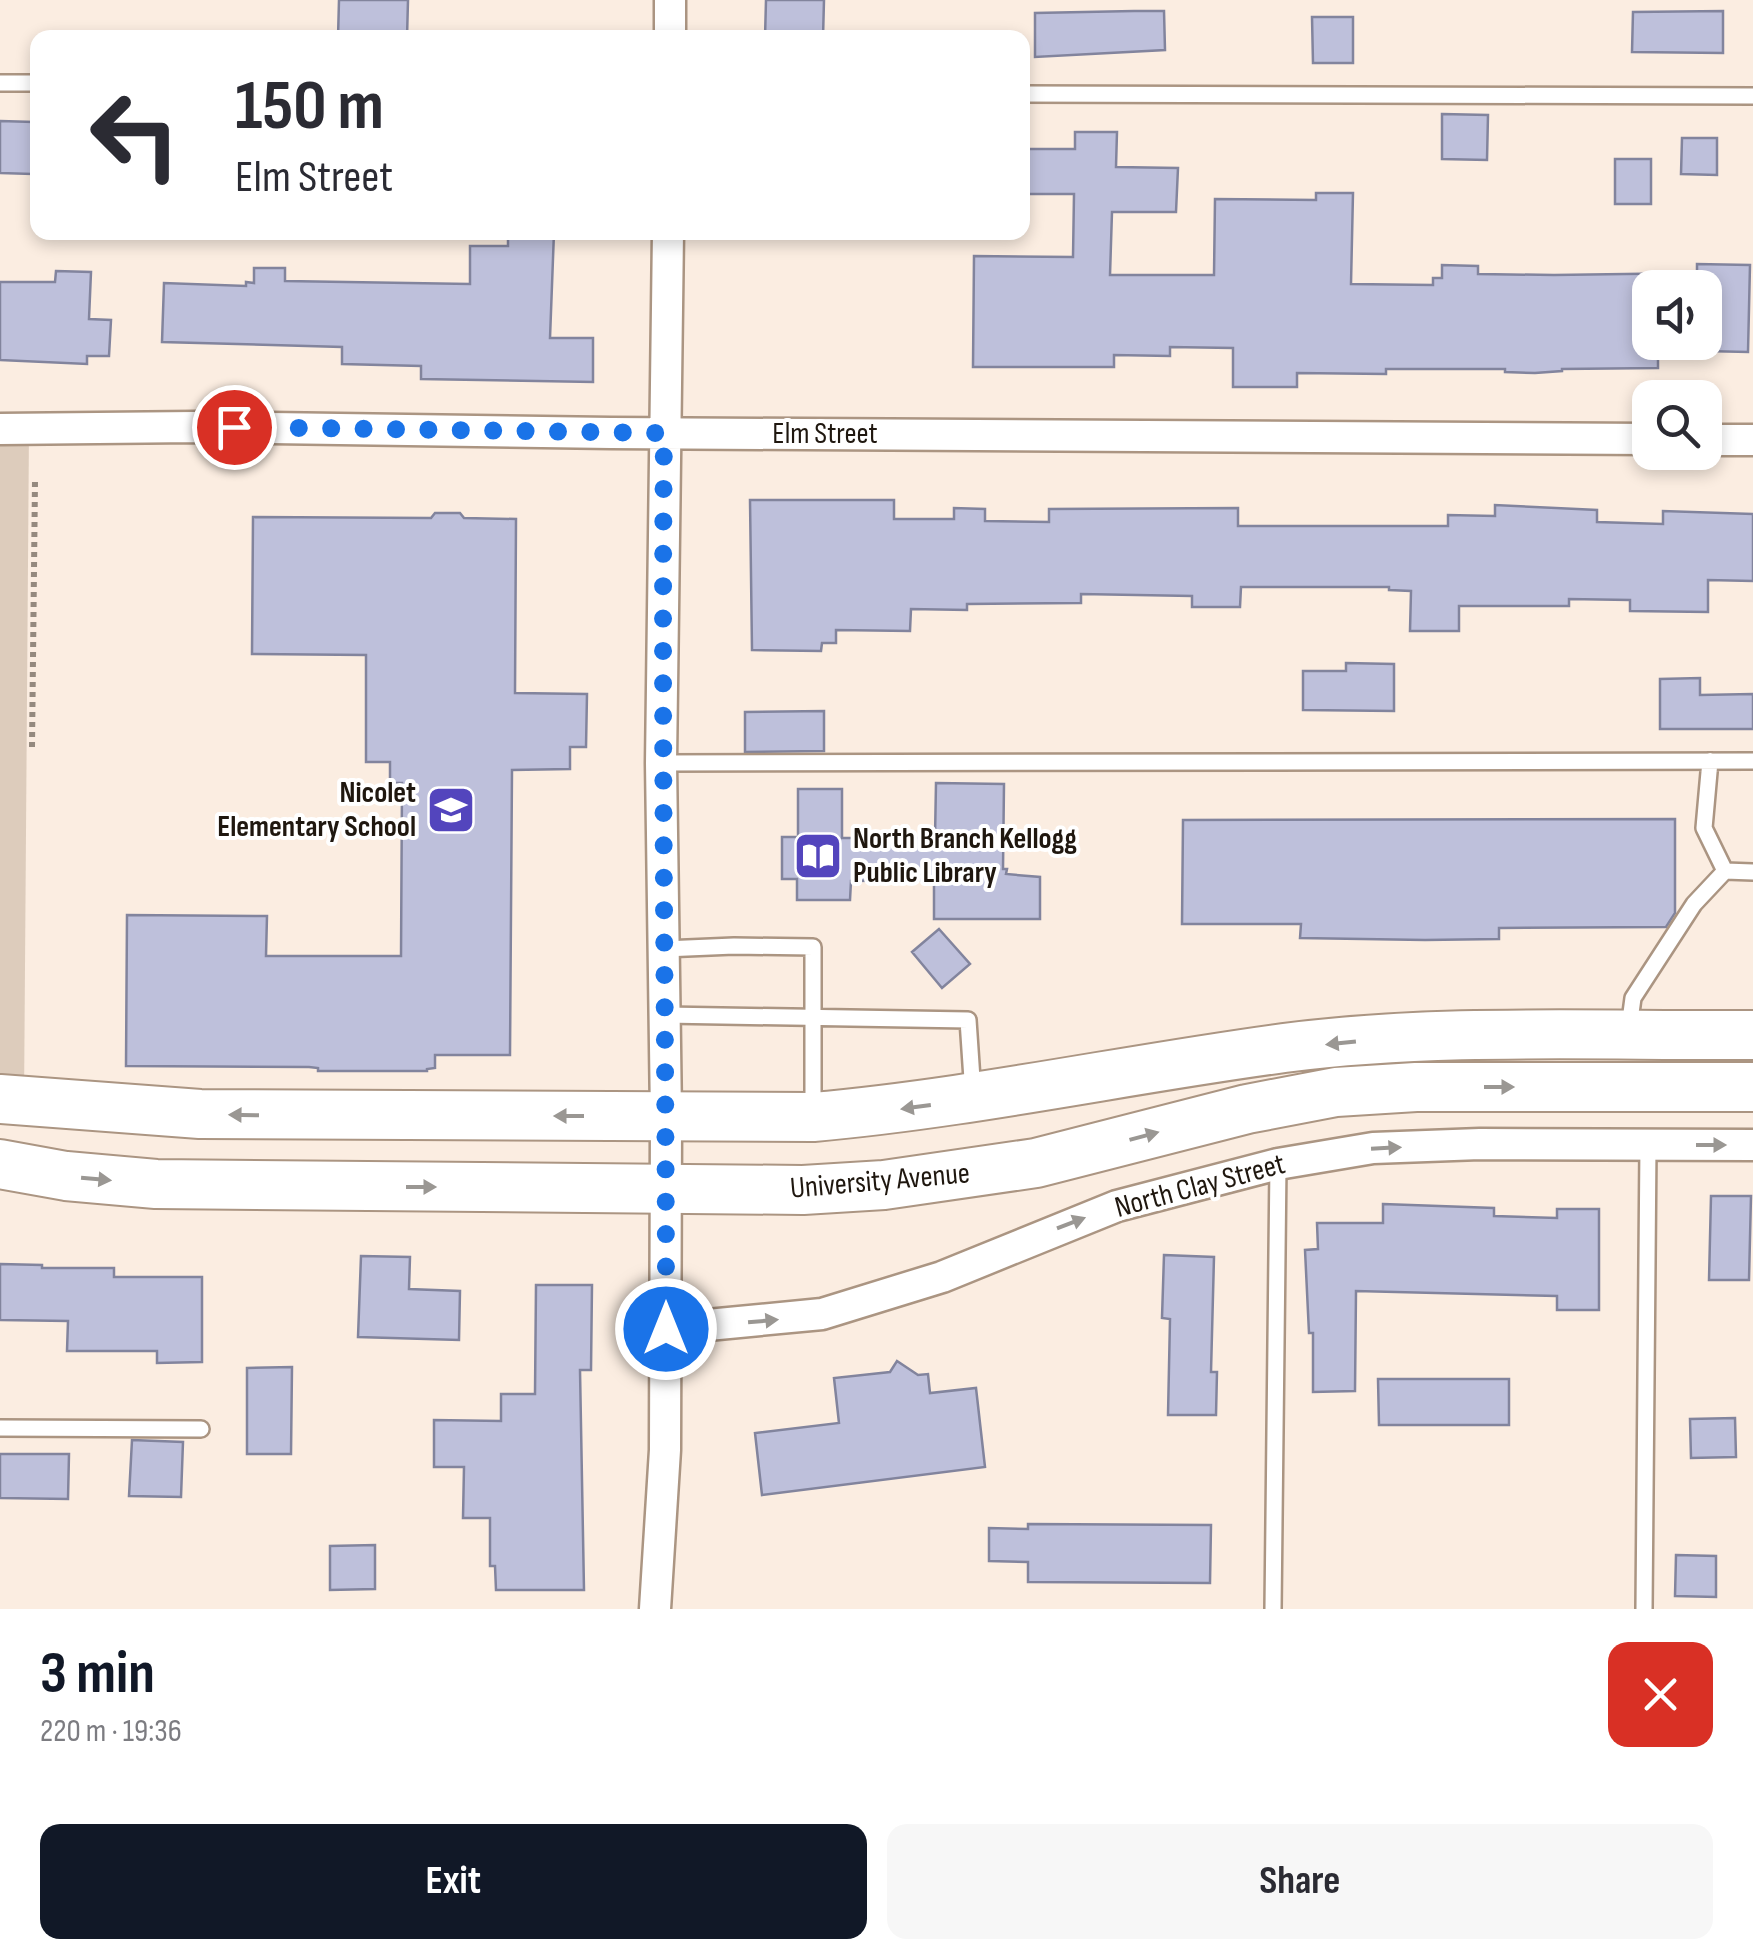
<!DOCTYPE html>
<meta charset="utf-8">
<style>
body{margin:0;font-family:"Sofia Sans Condensed",sans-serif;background:#f7f7f7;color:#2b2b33;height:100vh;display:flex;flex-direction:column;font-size:38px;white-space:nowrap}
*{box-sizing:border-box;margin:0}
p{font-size:32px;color:#7c7c81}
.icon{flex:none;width:55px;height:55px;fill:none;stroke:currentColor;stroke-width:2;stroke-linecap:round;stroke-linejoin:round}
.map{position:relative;height:1609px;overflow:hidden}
.side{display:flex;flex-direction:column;background:#fff;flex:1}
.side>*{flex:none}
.guide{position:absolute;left:30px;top:30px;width:1000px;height:210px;border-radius:20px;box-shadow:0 5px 15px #0003;background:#fff;color:#2b2b33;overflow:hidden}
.controls{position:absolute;left:1632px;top:270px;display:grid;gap:20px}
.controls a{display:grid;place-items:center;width:90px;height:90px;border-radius:20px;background:#fff;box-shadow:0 5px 15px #0003;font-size:50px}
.pin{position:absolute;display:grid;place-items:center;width:85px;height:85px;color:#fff;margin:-42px;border:5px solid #fff;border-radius:50%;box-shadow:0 2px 10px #0007}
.me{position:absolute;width:110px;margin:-55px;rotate:0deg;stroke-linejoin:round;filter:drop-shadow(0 0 8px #0008)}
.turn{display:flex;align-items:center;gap:35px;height:210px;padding:0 40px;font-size:45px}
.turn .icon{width:130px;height:130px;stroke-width:2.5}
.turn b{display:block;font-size:70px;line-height:85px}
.round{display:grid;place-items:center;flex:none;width:105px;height:105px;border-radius:20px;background:#f7f7f7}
.head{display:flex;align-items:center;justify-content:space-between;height:170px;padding:0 40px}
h1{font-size:60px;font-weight:700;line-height:75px;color:#111827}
.cta{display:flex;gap:20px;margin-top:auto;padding:20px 40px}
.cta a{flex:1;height:115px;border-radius:20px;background:#111827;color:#fff;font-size:40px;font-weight:700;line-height:115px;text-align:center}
.cta a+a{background:#f7f7f7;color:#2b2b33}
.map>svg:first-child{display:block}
.green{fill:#ddccbc}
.building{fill:#bec0db;stroke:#82849d;stroke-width:2.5;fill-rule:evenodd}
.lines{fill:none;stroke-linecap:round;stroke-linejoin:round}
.lane-casing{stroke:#ab9582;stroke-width:20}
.street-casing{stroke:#ab9582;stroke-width:35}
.primary-casing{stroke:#ab9582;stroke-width:52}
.path{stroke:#94897e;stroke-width:6;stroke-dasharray:5 5;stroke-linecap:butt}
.lane{stroke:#fff;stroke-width:15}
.street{stroke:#fff;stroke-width:30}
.primary{stroke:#fff;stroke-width:48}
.oneway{fill:#9a9793}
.route{stroke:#1a73e8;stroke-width:18;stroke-dasharray:0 32.4}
.labels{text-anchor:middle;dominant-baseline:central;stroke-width:8;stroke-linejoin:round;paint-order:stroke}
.street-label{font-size:30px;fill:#1f170f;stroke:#fff}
.poi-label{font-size:30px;font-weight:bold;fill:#1f170f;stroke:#fff;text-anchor:end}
</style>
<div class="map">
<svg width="1753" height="1609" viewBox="0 0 1753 1609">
<rect width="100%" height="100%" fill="#fbede1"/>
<path class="green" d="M0,429h29l-5,673 -24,-3z"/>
<path class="building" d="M339,0h69l-1,38h-69z
M766,0h58l-1,38h-58z
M1134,11h30l1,39 -130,7v-44z
M1723,11v42l-91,-1 1,-40z
M1312,17h41v46h-40z
M1442,114l46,1 -1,45 -45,-1z
M0,121l34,1 -2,52 -32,-1z
M1075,132h42l-1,35 62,1 -2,44h-64l-2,63h104l1,-76 101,1v-7h37l-2,91 82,1v-7h9v-13l36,1v8l76,1 143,-2v-9l53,1 -2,87 -90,-2v18l-96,1v2l-27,2 -30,-1v-3h-119v5l-89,-1v14h-64v-39l-63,-1v9l-56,-1v12h-141l1,-111 99,1 1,-63h-52v-45h53zM1650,288h55v54h-55z
M1682,138h35v37l-36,-1z
M1615,159h36v45h-36z
M508,232h46l-4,106h43v44l-172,-3v-13l-79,-2v-17l-180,-5 2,-59 82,3v-4l8,1v-15h31v13l185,3v-38h38z
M56,271l35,1 -2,47 22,1 -2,36h-22v8l-87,-4v-78h55z
M750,500h144v19h60v-11l31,1v12l64,1v-13l189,-1v18h210v-11l47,1v-11l102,5v12l66,2v-13l90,3v67l-45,-1v32l-78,-1v-11l-61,-1v7h-110v25h-49l1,-40 -22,-1v-3h-148l-1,20h-48v-11l-111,-2v9l-114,1v6l-56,-1 -1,22 -74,-1v13h-14l-1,8 -69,-1z
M435,513h25l4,5 52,1 -1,174 72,1 -1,53h-16v22l-58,1 -2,285h-75v13l-8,1v2h-109v-3l-9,-1 -183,-1 1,-151 140,1 -1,40h135l1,-173h-12v-21h-24v-107l-114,-1 1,-137 178,1z
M1346,663l48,1v47l-91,-1v-39h43z
M1700,678v17l53,-1v35h-93v-50z
M824,711v40l-79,1v-40z
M936,783l68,1 -1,85h4l-1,5 34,3v42h-106v-39l-83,1 -1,19h-53v-21h-15v-42h16v-48h44v49h93z
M1675,819v94l-9,14 -167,1v11l-74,1 -125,-2 1,-14h-119l1,-104z
M939,929l31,35 -28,24 -30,-36z
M1711,1196h40l-2,84h-40z
M1383,1204l111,4v8l63,2v-9h42v101h-42v-14l-201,-5 -1,100 -42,1v-59h-4l-4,-83 13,-1 -1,-26h66z
M1164,1255l50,2 -3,115h6l-1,43h-48l2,-96 -8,-1z
M361,1256l49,1 -1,32 51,2 -1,49 -101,-3z
M0,1264l42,1v3h72v9h88v85l-45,1v-12h-90l1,-30 -68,-1z
M536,1285h56l-1,85h-11l4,220h-88l-1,-24h-5v-48h-27l1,-51h-30v-47l67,1v-27h34z
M897,1361l21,14 10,-1 2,19 46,-5 9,79 -223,28 -7,-62 84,-10 -5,-45 56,-6z
M292,1367l-1,87h-44v-86z
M1378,1379h131v46h-130z
M1735,1418l1,39 -45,1 -1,-39z
M132,1440l51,2 -2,55 -52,-1z
M0,1454h69l-1,45 -68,-1z
M1028,1524l183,1 -1,58 -182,-1v-20l-39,-1v-33l39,1z
M375,1545v44l-45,1v-44z
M1676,1555l40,1v41l-41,-1z"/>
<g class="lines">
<g class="lane-casing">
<path id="lane" d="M0,83h38
M1022,94l731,2
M1710,761l-6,67 21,43
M661,763l1092,-2
M664,949l70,-3 79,1v166
M665,1015l303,5 5,74
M1629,1028l4,-30 61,-94 31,-33 28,1
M0,1428l201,1
M1273,1609l5,-445
M1644,1609l4,-464"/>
</g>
<g class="street-casing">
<path id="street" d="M670,0v38
M0,429l195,-2 416,6 1039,6
M1705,440h48
M666,1329l156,-15 120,-37 175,-71 161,-42 95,-16 107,-4 273,1
M655,1609l10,-159 1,-334 -5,-353 7,-531"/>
</g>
<g class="primary-casing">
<path id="primary" d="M0,1099l200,15 613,3c158,-14 314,-48 471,-69 155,-20 313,-12 469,-13
M0,1164l66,12 90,8 647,6 81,-5 152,-22 211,-54 89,-17 80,-5h337"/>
</g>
<path class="path" d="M32,747l3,-266"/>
<use href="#lane" class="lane"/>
<use href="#street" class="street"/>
<use href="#primary" class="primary"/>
</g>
<defs><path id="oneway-solid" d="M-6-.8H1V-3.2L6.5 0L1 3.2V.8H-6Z" transform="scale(2.5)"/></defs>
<g class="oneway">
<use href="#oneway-solid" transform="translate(1341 1043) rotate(174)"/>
<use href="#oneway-solid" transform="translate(1499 1087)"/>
<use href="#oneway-solid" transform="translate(916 1107) rotate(172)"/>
<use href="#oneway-solid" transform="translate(244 1115) rotate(-179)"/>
<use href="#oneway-solid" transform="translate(569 1116) rotate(-180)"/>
<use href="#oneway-solid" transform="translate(1144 1136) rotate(-15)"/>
<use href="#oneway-solid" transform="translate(1711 1145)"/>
<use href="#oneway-solid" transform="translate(1386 1148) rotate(-3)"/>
<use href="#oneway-solid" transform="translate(96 1179) rotate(5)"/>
<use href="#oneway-solid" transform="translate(421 1187)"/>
<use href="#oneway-solid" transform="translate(1071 1223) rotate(-21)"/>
<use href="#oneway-solid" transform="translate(763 1321) rotate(-5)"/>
</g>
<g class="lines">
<path class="route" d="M234,427l430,6c-3,299 2,597 2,896"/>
</g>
<defs>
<g id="school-square" transform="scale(2.5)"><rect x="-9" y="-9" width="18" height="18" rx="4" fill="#5345bd" stroke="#fff"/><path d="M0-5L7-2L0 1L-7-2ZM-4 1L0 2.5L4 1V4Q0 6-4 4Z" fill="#fff"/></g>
<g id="library-square" transform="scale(2.5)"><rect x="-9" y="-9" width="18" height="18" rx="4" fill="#5345bd" stroke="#fff"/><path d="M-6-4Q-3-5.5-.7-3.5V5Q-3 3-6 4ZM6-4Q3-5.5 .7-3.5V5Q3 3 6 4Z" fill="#fff"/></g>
</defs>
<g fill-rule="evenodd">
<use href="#school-square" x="451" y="810"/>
<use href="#library-square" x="818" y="856"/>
</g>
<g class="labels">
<g class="street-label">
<text x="825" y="434">Elm Street</text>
<text transform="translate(880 1181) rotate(-5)">University Avenue</text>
<text transform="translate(1200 1186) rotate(-15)">North Clay Street</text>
</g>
<g class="poi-label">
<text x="416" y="793">Nicolet<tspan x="416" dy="34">Elementary School</tspan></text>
<text x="853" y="839" text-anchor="start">North Branch Kellogg<tspan x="853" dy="34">Public Library</tspan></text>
</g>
</g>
</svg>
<div class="controls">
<a><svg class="icon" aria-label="sound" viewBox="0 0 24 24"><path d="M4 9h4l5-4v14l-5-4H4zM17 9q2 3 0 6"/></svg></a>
<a><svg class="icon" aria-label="search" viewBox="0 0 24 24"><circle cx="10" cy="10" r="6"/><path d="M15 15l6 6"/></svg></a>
</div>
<div class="pin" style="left:234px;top:427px;background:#d93025"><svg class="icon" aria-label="arrive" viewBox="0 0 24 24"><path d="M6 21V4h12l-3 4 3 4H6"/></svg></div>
<svg class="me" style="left:666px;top:1329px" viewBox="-20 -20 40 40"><circle r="17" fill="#1a73e8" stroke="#fff" stroke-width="3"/><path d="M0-11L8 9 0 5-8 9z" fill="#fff"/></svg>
<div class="guide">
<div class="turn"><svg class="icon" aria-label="left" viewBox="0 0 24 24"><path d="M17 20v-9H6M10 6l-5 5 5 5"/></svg><div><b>150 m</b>Elm Street</div></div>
</div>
</div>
<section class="side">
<div class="head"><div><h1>3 min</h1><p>220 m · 19:36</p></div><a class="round" style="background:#d93025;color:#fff"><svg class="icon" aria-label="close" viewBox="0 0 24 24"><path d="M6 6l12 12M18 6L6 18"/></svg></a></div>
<div class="cta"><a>Exit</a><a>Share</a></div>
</section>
